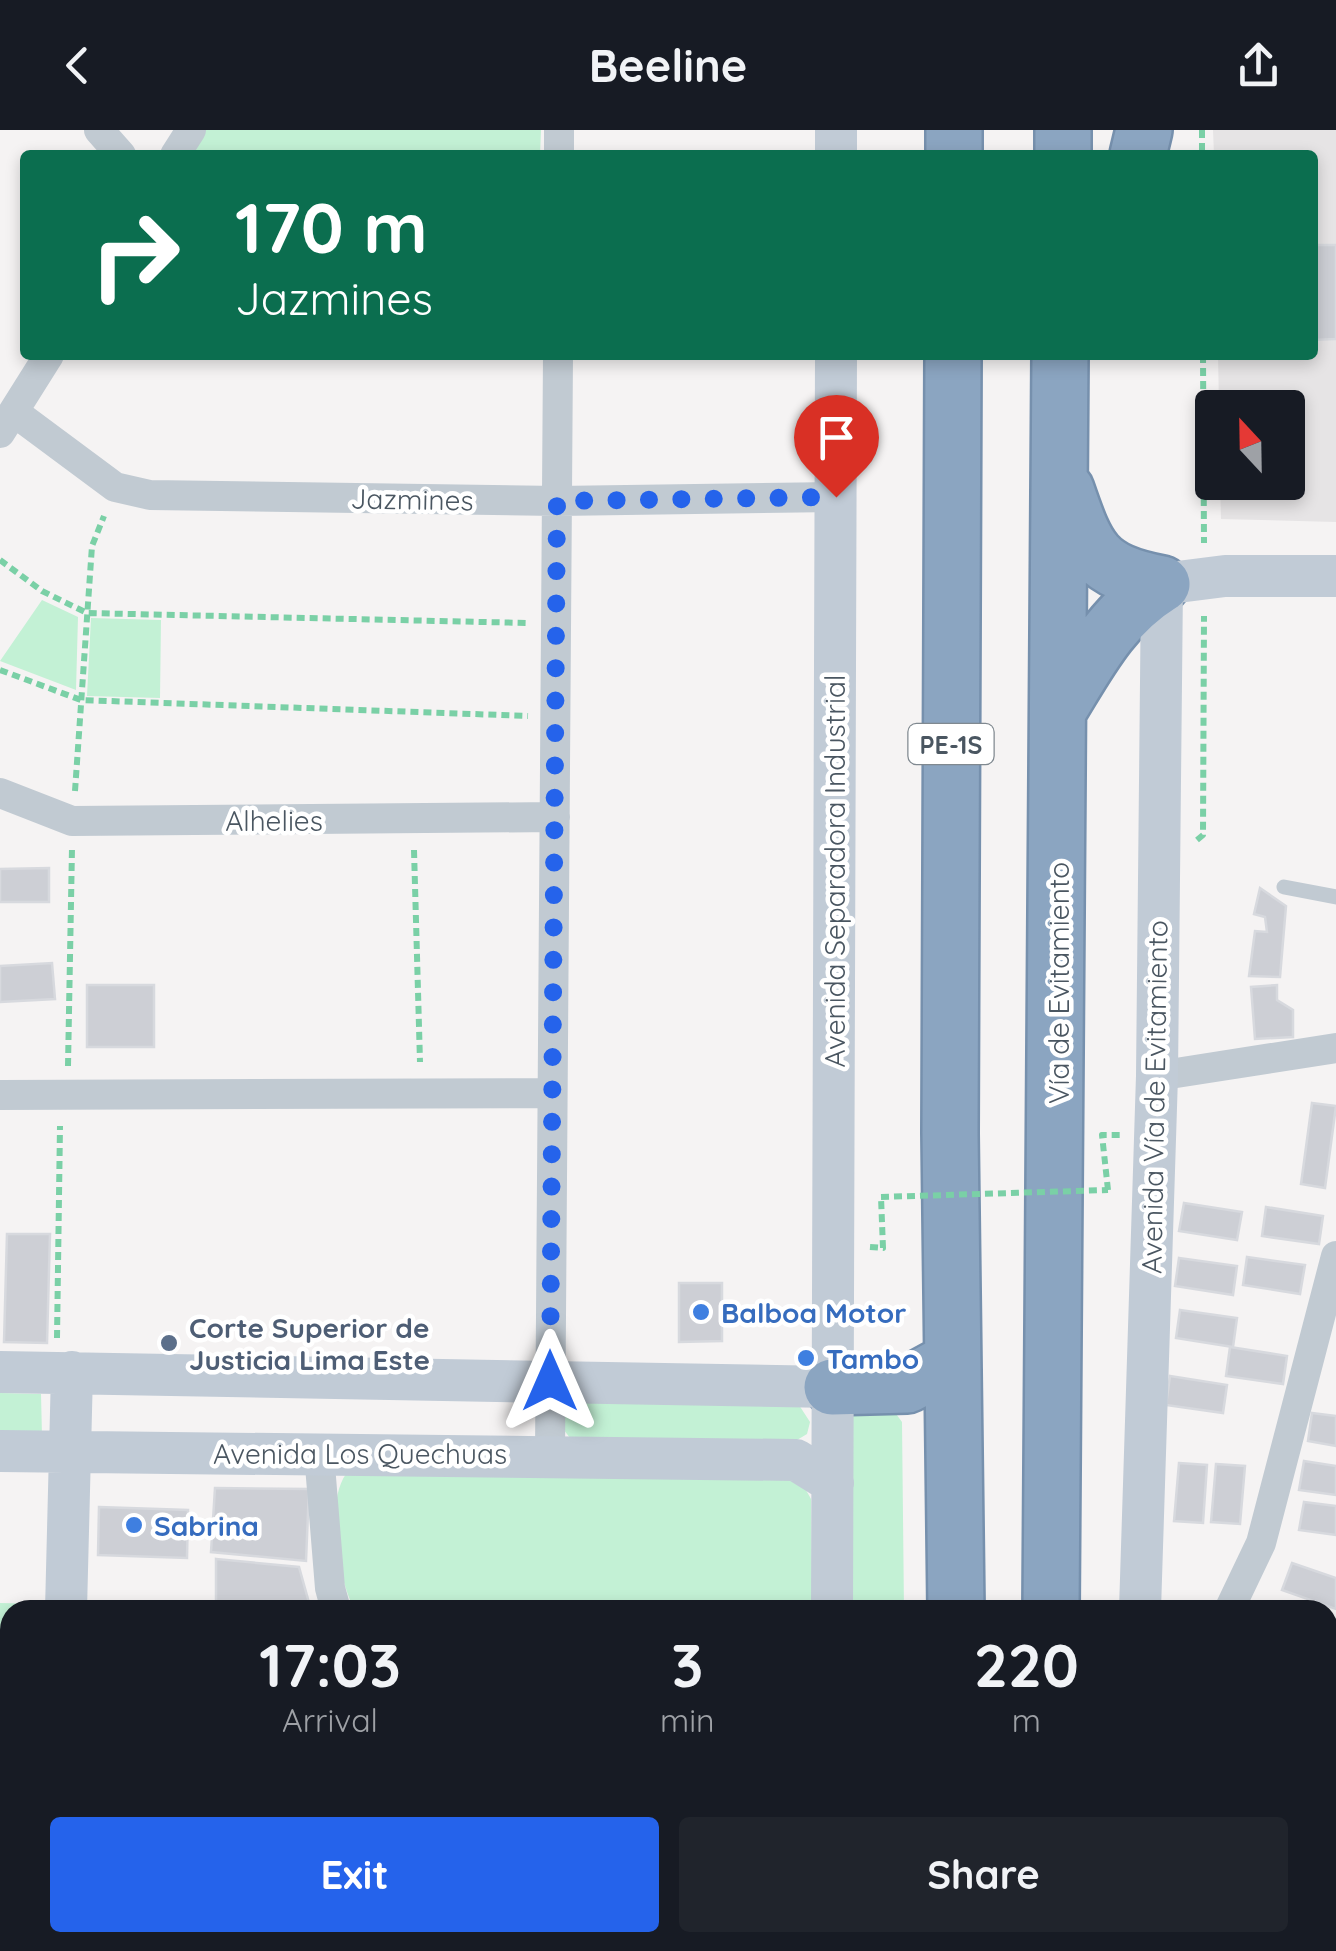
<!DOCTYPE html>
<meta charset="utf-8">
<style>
body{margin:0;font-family:Quicksand,sans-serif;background:#20242c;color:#f1f3f6;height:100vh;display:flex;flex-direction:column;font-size:38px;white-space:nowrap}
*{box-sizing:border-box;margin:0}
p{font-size:32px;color:#9ea1a6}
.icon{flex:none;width:55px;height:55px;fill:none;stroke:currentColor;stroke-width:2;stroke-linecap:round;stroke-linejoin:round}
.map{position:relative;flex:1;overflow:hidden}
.details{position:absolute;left:0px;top:1470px;width:1338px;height:352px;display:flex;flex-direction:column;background:#171b24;border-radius:30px 30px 0 0;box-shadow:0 5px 15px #0003}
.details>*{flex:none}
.guide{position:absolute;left:20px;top:20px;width:1298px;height:210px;border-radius:10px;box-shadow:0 5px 15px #0003;background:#0b6e4f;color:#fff;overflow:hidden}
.needle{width:65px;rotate:338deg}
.fabs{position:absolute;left:1195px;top:260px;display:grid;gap:20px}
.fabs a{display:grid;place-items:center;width:110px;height:110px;border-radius:10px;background:#171b24;box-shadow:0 5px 15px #0003;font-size:50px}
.pin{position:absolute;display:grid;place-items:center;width:85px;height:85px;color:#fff;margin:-102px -42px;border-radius:50% 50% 50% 0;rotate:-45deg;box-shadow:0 0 10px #0007}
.pin .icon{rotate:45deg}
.me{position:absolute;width:110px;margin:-55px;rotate:0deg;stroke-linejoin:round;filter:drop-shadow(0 0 8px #0008)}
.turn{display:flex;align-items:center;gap:35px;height:210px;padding:0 50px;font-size:45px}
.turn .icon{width:130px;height:130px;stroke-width:2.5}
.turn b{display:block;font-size:70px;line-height:85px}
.eta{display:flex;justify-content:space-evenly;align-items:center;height:170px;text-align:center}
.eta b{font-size:60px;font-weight:800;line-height:70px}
.button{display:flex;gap:20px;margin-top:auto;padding:20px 50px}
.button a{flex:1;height:115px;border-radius:10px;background:#2563eb;color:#fff;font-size:40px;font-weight:800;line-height:115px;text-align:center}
.button a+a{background:#20242c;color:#f1f3f6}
header{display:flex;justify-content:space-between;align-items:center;height:130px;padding:0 50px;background:#171b24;font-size:45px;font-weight:800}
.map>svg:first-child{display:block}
.education{fill:#e6e4e5}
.green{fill:#c3f1d5}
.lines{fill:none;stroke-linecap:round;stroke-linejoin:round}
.stream{stroke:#90daee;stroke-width:10}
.building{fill:#cdcfd5;stroke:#d7d9de;stroke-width:2.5}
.highway-casing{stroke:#7690ad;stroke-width:60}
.path{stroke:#7ad0a6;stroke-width:6;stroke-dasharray:8 5;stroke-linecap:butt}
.lane{stroke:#c1cad2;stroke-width:15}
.street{stroke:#c1cad2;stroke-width:30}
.secondary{stroke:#c1cbd6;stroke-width:42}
.highway{stroke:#8ba5c1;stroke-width:55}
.path-bridge{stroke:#7ad0a6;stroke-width:6;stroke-dasharray:8 5;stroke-linecap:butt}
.route{stroke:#2563eb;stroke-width:18;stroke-dasharray:0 32.4}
.shop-dot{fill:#3f7fe0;stroke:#fff;stroke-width:4}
.service-dot{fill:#5c6f8a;stroke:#fff;stroke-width:4}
.labels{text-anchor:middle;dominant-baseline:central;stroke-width:9;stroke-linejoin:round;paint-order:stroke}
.shield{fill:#fff;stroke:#808990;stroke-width:2.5}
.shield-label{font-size:25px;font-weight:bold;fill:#4a5661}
.street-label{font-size:28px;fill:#4a5661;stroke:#fff}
.shop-label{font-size:28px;font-weight:bold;fill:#366cbe;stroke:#fff;text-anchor:start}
.service-label{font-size:28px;font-weight:bold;fill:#4e5e75;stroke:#fff;text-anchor:start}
</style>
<header><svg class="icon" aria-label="back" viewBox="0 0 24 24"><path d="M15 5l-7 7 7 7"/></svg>Beeline<svg class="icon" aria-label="share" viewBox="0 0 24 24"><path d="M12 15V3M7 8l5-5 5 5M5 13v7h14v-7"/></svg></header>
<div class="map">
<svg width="1336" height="1821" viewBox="0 0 1336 1821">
<rect width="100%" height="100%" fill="#f5f3f3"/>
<path class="education" d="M1213,0h123v392l-115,-3 -1,-36 68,-1v-74l-69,-1 -1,-52h94v-200h-98z"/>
<path class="green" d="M201,0h340l-1,25h-354z
M42,470l36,17 -2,73 -76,-29z
M91,488l70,2 -1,78 -73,-2z
M0,1263l41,1 1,42h-42z
M570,1271l229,4 11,17 -3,12 -10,6 -227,-2 -6,-8v-22z
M891,1277l11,15 2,188h-54l2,-197z
M346,1344l437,2 23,14 5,9 1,111h-457c-17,-30 -30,-107 -9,-136z
M0,1473l47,1 1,6h-38v245l-10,24z"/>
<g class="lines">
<path class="stream" d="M1286,1821l1,-1"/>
</g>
<path class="building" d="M1312,115h24v94l-24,1z
M49,738v34h-49v-33z
M1260,758l26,18 -6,71 -31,-1 6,-45 12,1 -2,-15 -11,-3z
M52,833l3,36 -55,3v-36z
M87,855h67v62h-67z
M1277,855v15l16,10v27l-38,2 -4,-52z
M1312,973l24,3 -11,82 -24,-4z
M1184,1073l58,9 -5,28 -58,-9z
M1266,1077l57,9 -4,28 -57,-8z
M7,1104h43l-3,109 -43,-1z
M1247,1127l58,8 -5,29 -57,-9z
M1179,1128l58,8 -4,29 -58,-9z
M679,1153h43v58l-43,1z
M1180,1180l57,8 -4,29 -57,-9z
M1230,1217l57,9 -4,28 -57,-8z
M1170,1246l57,9 -4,28 -57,-8z
M1312,1283l24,3v30l-28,-5z
M1304,1331l32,5v29l-37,-5z
M1179,1333l28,2 -4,58 -29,-2z
M1216,1334l29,2 -5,58 -29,-2z
M215,1358l94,1 -3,72 -95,-9z
M1304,1372l32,4v29l-37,-5z
M99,1377l89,3 -1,48 -89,-3z
M216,1429l83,8 12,43h-95z
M1292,1433l44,15v31l-54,-19z
M1328,1604l8,3v31l-8,-3z
M726,1812h41l-1,9h-40z"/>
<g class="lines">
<g class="highway-casing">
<path id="highway" d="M954,25v-25
M1063,25v-25
M1138,25l6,-25
M953,225l-3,778 6,477
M1066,360c21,61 28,81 96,94
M1059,579c30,-49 53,-94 103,-125
M832,1257l75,-2 44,-24
M1051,1480l9,-1255
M960,1812v9
M1045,1821v-9"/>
</g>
<path class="path" d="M1202,0v25
M1203,225l1,188
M0,430l42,31 45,22 441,10
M0,540l81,30 447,16
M75,661l17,-245 12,-30
M1197,710l6,-5 1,-219
M414,720l6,212
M68,936l4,-218
M1108,1060l-6,-55h19
M870,1117l13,1 -2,-51
M57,1208l3,-212
M1328,1492l8,2
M1328,1807h8"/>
<path class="lane" d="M1284,757l52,10
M785,1812v9
M884,1812l3,9
M717,1821l1,-9"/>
<path class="street" d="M99,0l22,25
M175,25l16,-25
M559,25v-25
M14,282l101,75 35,8 407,6 279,-4
M0,303l49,-78
M0,663l72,28 483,-4
M1157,946l179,-28
M0,965l552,-2
M319,1323l11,135 6,22
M550,1324l8,-1099
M1229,1480l32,-67 75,-287
M319,1812l14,9"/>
<path class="secondary" d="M836,25v-25
M0,1242l832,15
M0,1321l796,9 37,23
M66,1480l6,-238
M832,1480l4,-1255
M1140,1480l17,-534 5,-492 63,-8h111
M0,1798l10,-25
M831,1812v9
M1118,1821v-9"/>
<use href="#highway" class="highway"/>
<path class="path-bridge" d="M881,1067l227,-7"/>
</g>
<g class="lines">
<path class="route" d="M550,1251l7,-880 279,-4"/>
</g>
<g class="shop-dot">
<circle cx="701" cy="1182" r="10"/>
<circle cx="806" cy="1228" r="10"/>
<circle cx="134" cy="1395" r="10"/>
</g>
<circle class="service-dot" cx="169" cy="1213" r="10"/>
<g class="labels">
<rect class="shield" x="908.5" y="594" width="85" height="40" rx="8"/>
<g class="shield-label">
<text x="951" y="614">PE-1S</text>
</g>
<g class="street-label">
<text transform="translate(412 369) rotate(1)">Jazmines</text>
<text x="274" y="690">Alhelies</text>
<text transform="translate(834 741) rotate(-90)">Avenida Separadora Industrial</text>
<text transform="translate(1058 853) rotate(-90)">Vía de Evitamiento</text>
<text transform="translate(1154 967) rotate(-89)">Avenida Vía de Evitamiento</text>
<text x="360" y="1323">Avenida Los Quechuas</text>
</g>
<g class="shop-label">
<text x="721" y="1182">Balboa Motor</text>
<text x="826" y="1228">Tambo</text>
<text x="154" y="1395">Sabrina</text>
</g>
<g class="service-label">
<text x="189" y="1197">Corte Superior de<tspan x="189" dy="32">Justicia Lima Este</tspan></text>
</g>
</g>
</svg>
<div class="fabs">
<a><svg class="needle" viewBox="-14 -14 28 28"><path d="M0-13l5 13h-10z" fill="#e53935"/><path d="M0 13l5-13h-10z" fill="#9ea1a6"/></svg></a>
</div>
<div class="pin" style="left:836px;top:367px;background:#d93025"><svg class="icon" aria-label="arrive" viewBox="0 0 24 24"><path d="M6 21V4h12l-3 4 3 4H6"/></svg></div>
<svg class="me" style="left:550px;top:1251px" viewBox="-20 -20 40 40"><path d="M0-17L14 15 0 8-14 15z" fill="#2563eb" stroke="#fff" stroke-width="4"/></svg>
<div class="guide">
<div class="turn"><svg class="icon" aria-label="right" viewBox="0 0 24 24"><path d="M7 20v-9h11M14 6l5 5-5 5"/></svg><div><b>170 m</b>Jazmines</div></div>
</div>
<section class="details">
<div class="eta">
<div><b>17:03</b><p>Arrival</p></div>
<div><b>3</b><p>min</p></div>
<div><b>220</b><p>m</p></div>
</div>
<div class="button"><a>Exit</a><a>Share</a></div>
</section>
</div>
